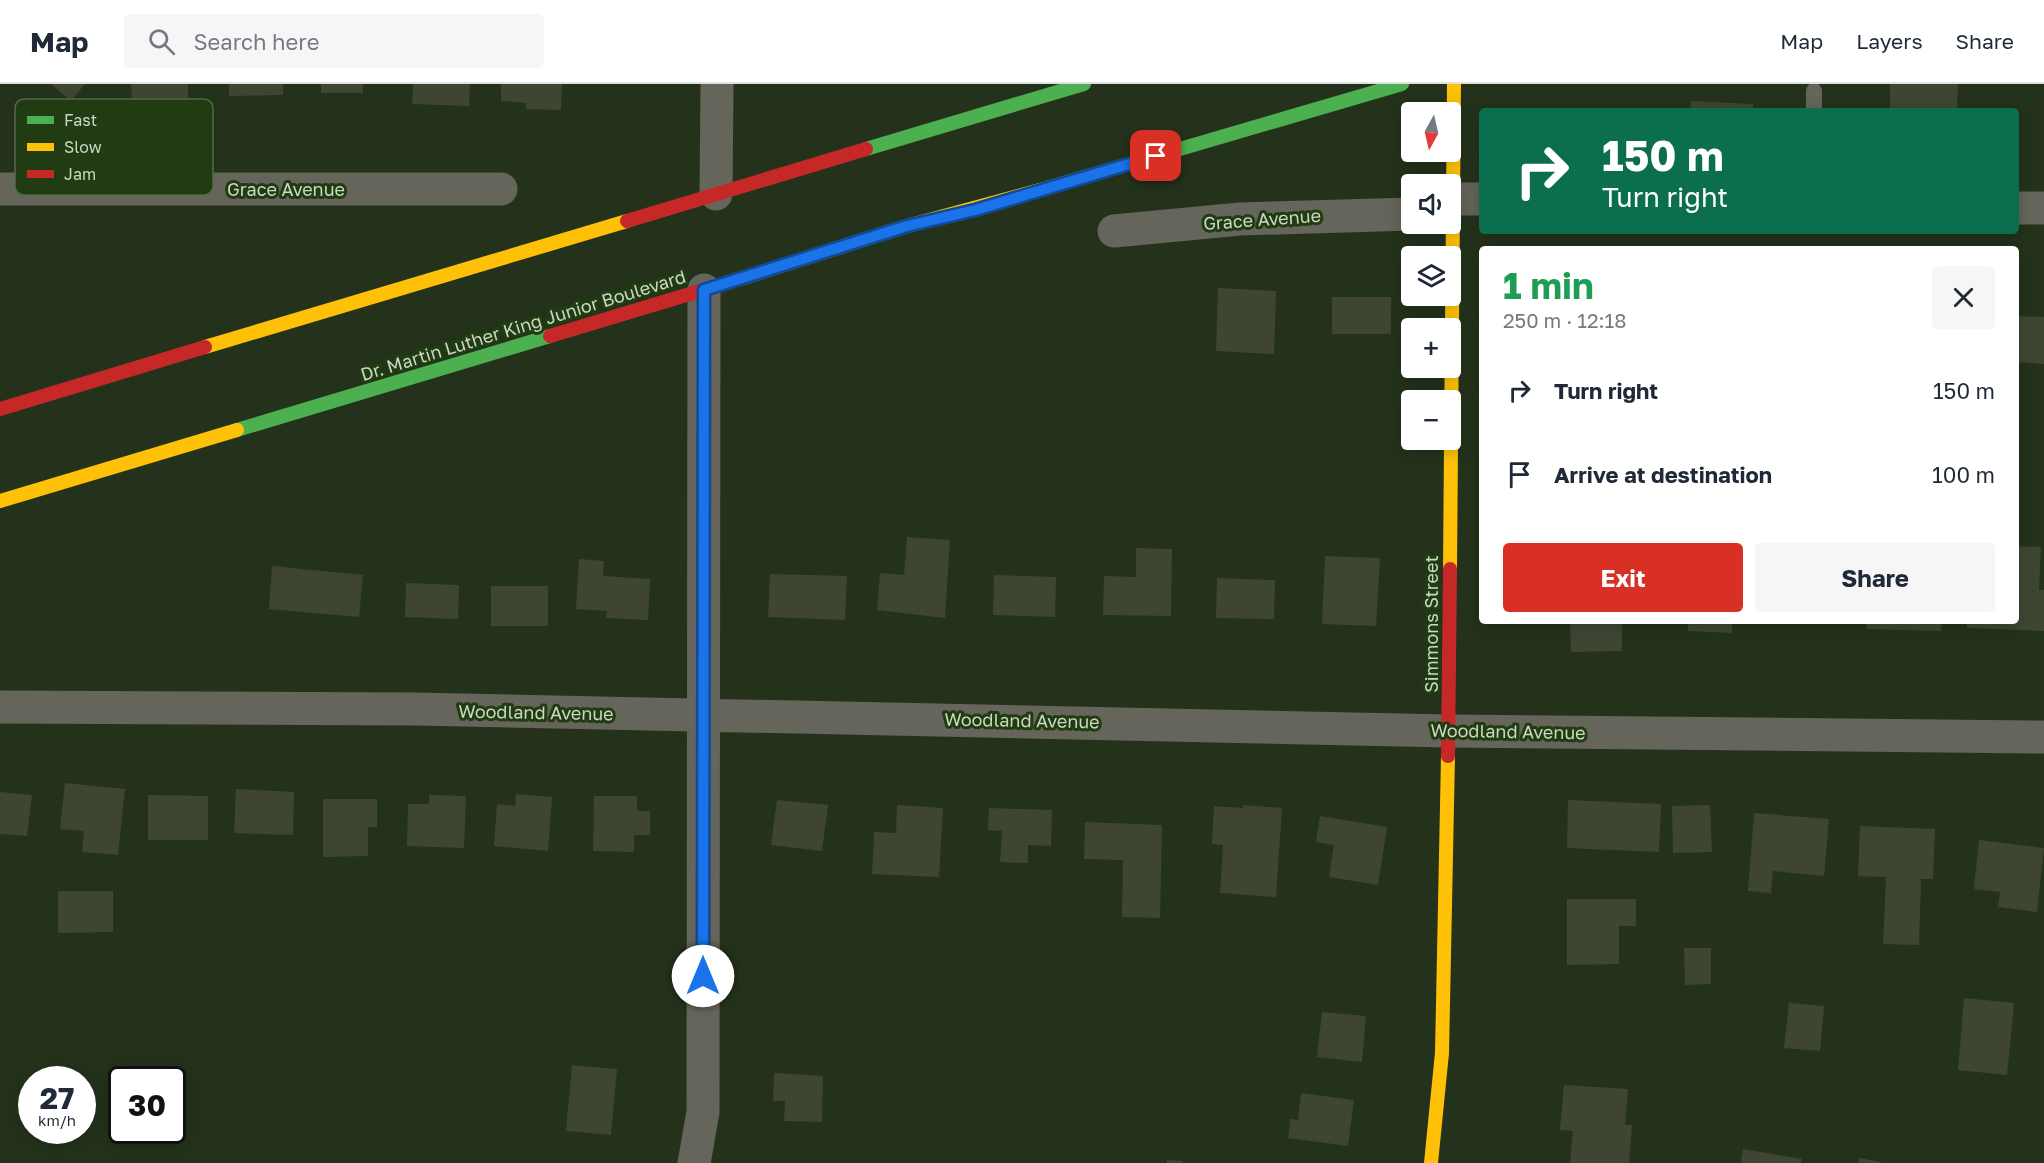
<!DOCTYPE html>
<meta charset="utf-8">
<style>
body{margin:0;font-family:"Golos Text",sans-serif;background:#f6f6f7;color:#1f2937;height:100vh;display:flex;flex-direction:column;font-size:22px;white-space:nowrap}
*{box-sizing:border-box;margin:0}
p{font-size:20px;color:#747a83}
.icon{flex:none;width:33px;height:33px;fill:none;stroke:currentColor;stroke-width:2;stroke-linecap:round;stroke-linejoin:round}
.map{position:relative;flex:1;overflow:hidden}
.details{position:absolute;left:1479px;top:162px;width:540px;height:378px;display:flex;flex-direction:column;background:#fff;border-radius:6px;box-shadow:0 3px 15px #0003}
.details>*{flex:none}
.banner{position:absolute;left:1479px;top:24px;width:540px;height:126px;border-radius:6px;box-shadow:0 3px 15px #0003;background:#0b6e4f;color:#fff;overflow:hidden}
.needle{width:39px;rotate:188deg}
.controls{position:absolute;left:1401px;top:18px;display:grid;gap:12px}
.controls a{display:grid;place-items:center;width:60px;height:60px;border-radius:6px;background:#fff;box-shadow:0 3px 15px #0003;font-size:30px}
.speed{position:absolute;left:18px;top:982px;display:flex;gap:12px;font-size:30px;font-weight:700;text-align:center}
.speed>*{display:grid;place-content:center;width:78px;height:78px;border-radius:50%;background:#fff;box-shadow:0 3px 15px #0003;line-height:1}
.speed small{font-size:15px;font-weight:400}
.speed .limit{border:3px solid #111;border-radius:9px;background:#fff;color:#111}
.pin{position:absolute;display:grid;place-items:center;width:51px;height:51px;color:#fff;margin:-26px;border-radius:12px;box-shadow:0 3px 9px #0006}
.me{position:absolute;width:66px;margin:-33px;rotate:0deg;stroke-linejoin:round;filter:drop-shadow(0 0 4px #0008)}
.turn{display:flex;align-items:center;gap:21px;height:126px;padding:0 24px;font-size:27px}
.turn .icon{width:78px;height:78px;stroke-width:2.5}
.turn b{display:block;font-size:42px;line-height:51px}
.round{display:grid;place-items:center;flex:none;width:63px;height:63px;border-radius:6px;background:#f6f6f7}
.head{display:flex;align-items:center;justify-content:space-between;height:102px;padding:0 24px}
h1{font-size:36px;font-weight:700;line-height:45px;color:#1e9e55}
.primary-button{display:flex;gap:12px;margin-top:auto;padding:12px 24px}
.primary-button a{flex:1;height:69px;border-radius:6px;background:#d93025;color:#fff;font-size:24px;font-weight:700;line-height:69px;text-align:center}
.primary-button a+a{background:#f6f6f7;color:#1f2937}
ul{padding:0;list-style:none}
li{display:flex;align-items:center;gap:18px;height:84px;padding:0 24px}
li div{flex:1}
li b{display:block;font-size:22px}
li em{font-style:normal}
header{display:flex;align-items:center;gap:36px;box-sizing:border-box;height:84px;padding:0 30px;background:#fff;border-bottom:2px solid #e0e1e3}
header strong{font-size:28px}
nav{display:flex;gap:33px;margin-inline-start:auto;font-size:21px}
.search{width:420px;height:54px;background:#f6f6f7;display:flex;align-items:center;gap:15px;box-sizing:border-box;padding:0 21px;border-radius:6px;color:#747a83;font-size:22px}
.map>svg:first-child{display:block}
.building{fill:#3e4633}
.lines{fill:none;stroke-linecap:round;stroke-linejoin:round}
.lane{stroke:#65655b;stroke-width:16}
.street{stroke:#65655b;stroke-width:33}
.fast{stroke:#4caf50;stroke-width:14}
.slow{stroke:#ffc107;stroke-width:14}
.jam{stroke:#c62828;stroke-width:14}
.route-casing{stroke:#114b97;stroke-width:15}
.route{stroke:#1a73e8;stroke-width:10}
.labels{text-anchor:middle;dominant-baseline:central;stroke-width:6;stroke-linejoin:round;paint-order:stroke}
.street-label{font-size:18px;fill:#c9d9c1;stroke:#213b12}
.key{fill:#213b12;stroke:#536a47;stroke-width:1.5}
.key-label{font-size:16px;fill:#c9d9c1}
</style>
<header>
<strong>Map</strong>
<div class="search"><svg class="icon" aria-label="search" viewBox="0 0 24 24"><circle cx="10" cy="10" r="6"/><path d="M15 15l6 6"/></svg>Search here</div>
<nav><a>Map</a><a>Layers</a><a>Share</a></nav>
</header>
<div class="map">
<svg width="2044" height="1079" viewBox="0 0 2044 1079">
<rect width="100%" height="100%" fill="#24321b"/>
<path class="building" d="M51,0h34l-14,17z
M131,0h57v14h-56z
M229,0h54v11l-54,1z
M321,0h42v9h-42z
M413,0h57l-1,22 -57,-2z
M501,0h61l-1,26 -35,-1v-6l-25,-2z
M1890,0h68l-1,27h-67z
M1691,17l62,3v7h-63z
M1218,204l58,3 -2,63 -58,-3z
M1332,213h59v37h-59z
M2016,232l28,1v47l-28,-2z
M907,453l43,3 -5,78 -68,-8 3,-37 24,2z
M2016,462l25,1 -2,43h5v41l-77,-3v-7h49z
M1136,464l36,1 -1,67 -68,-1 1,-39 32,1z
M1325,472l55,2 -4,68 -54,-2z
M579,475l25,2 -1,15 47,3 -2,41 -42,-2 1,-7 -31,-2z
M272,482l91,9 -4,42 -90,-8z
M770,490l77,2 -2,44 -77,-3z
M994,491l62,2 -1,40 -62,-2z
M1217,494l58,2 -1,39 -58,-1z
M406,499l53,2 -1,34 -53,-2z
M491,502h57v40h-57z
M1570,537h52v30l-51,1z
M1688,537h44v12l-44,-2z
M1867,537h75l-1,10 -75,-2z
M65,699l60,6 -7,66 -36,-3 2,-21 -24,-2z
M236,705l58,3 -1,43 -59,-2z
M0,708l32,3 -5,41 -27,-2z
M516,710l36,3 -4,54 -54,-5 3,-42 18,2z
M148,711l60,1v44h-60z
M429,711l37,1 -2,52 -57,-2 1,-42h21z
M594,712h43v15h13v24h-16v17l-41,-1z
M323,715h54v28h-9v29l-45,1z
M777,716l51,5 -6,46 -51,-6z
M1568,716l93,4 -2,48 -92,-4z
M897,721l46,3 -4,69 -67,-3 2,-42 22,1z
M1243,721l39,3 -6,89 -56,-4 3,-48 -11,-1 2,-38 29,2z
M1710,721l2,47 -39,1 -1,-47z
M989,724l63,2 -1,36 -23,-1v18l-28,-1 2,-31 -14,-1z
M1754,729l75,6 -5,57 -51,-5 -2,22 -23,-2z
M1320,732l67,11 -9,58 -49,-8 5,-32 -18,-3z
M1085,738l77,3 -2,93 -38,-1 1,-57 -39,-1z
M1860,742l75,3 -2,50h-12l-2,66 -36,-1 3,-67 -28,-1z
M1979,756l65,8 -7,64 -39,-5 2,-15 -26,-3z
M58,807h55v41l-55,1z
M1567,815h69v27h-17v38l-52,1z
M1684,864h27v36l-26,1z
M1964,914l50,5 -7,72 -49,-5z
M1789,919l35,3 -4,45 -36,-3z
M1322,928l44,4 -4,46 -45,-5z
M572,981l45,4 -6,66 -45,-4z
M774,989l49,3 -1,46 -38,-1 1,-20h-12z
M1564,1001l64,4 -3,36h7l-3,38h-59l3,-32 -13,-1z
M1301,1009l53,7 -6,46 -60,-8 2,-19 8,1z
M1743,1065l59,10 -1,4h-60z
M1859,1074l22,4v1h-23z
M1167,1076l15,1v2h-15z"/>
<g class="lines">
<path class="lane" d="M1814,7v20"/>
<path class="street" d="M0,105h501
M716,110l1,-110
M1452,115h30
M2016,124h28
M1114,147l126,-12 172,-5
M0,623l416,2 1033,22 595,6
M694,1079l9,-51 1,-822"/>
<path class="fast" d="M866,65l218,-65
M1040,106l362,-106
M237,346l313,-94"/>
<path class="slow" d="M743,194l164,-52 133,-36
M205,263l422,-126
M0,417l237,-71
M1450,485l4,-485
M1431,1079l11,-110 6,-297"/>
<path class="jam" d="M627,137l239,-72
M550,252l193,-58
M0,325l205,-62
M1448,672l2,-187"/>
</g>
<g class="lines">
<g class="route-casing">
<path id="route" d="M703,892l1,-686 203,-64 68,-16 181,-54"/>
</g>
<use href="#route" class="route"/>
</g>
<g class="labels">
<g class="street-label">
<text x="286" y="105">Grace Avenue</text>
<text transform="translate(1262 135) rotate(-4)">Grace Avenue</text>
<text transform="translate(523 241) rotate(-17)">Dr. Martin Luther King Junior Boulevard</text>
<text transform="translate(1431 540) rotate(-90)">Simmons Street</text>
<text transform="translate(536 628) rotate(1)">Woodland Avenue</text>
<text transform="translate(1022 636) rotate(1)">Woodland Avenue</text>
<text transform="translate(1508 647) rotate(1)">Woodland Avenue</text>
</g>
</g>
<rect x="15" y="15" width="198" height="96" rx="9" class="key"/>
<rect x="27" y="32" width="27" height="8" fill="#4caf50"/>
<rect x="27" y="59" width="27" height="8" fill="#ffc107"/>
<rect x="27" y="86" width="27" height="8" fill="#c62828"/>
<g class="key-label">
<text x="64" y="42">Fast</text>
<text x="64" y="69">Slow</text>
<text x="64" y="96">Jam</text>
</g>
</svg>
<div class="controls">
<a><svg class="needle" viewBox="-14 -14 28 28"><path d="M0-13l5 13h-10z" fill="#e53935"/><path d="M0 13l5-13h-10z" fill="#747a83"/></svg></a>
<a><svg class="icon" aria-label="sound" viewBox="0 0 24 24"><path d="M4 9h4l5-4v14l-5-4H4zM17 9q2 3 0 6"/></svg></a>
<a><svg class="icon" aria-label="layers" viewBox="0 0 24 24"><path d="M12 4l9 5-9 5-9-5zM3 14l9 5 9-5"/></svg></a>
<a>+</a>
<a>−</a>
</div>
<div class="speed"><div>27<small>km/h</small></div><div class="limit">30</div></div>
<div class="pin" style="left:1156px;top:72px;background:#d93025"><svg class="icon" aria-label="arrive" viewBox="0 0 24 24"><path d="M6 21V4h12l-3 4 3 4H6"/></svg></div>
<svg class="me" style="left:703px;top:892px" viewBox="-20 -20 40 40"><circle r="19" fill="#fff"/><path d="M0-13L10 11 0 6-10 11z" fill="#1a73e8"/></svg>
<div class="banner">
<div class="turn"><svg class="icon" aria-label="right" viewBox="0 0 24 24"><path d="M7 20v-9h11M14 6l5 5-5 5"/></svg><div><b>150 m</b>Turn right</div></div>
</div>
<section class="details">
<div class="head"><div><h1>1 min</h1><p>250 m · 12:18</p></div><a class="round"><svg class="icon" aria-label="close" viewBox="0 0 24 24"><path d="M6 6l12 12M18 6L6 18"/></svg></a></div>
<ul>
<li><svg class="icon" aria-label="right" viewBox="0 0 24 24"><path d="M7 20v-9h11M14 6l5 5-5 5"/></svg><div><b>Turn right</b></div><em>150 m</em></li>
<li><svg class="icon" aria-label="arrive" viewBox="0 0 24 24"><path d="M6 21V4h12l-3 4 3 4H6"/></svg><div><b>Arrive at destination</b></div><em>100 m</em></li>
</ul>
<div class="primary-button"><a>Exit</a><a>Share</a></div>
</section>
</div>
